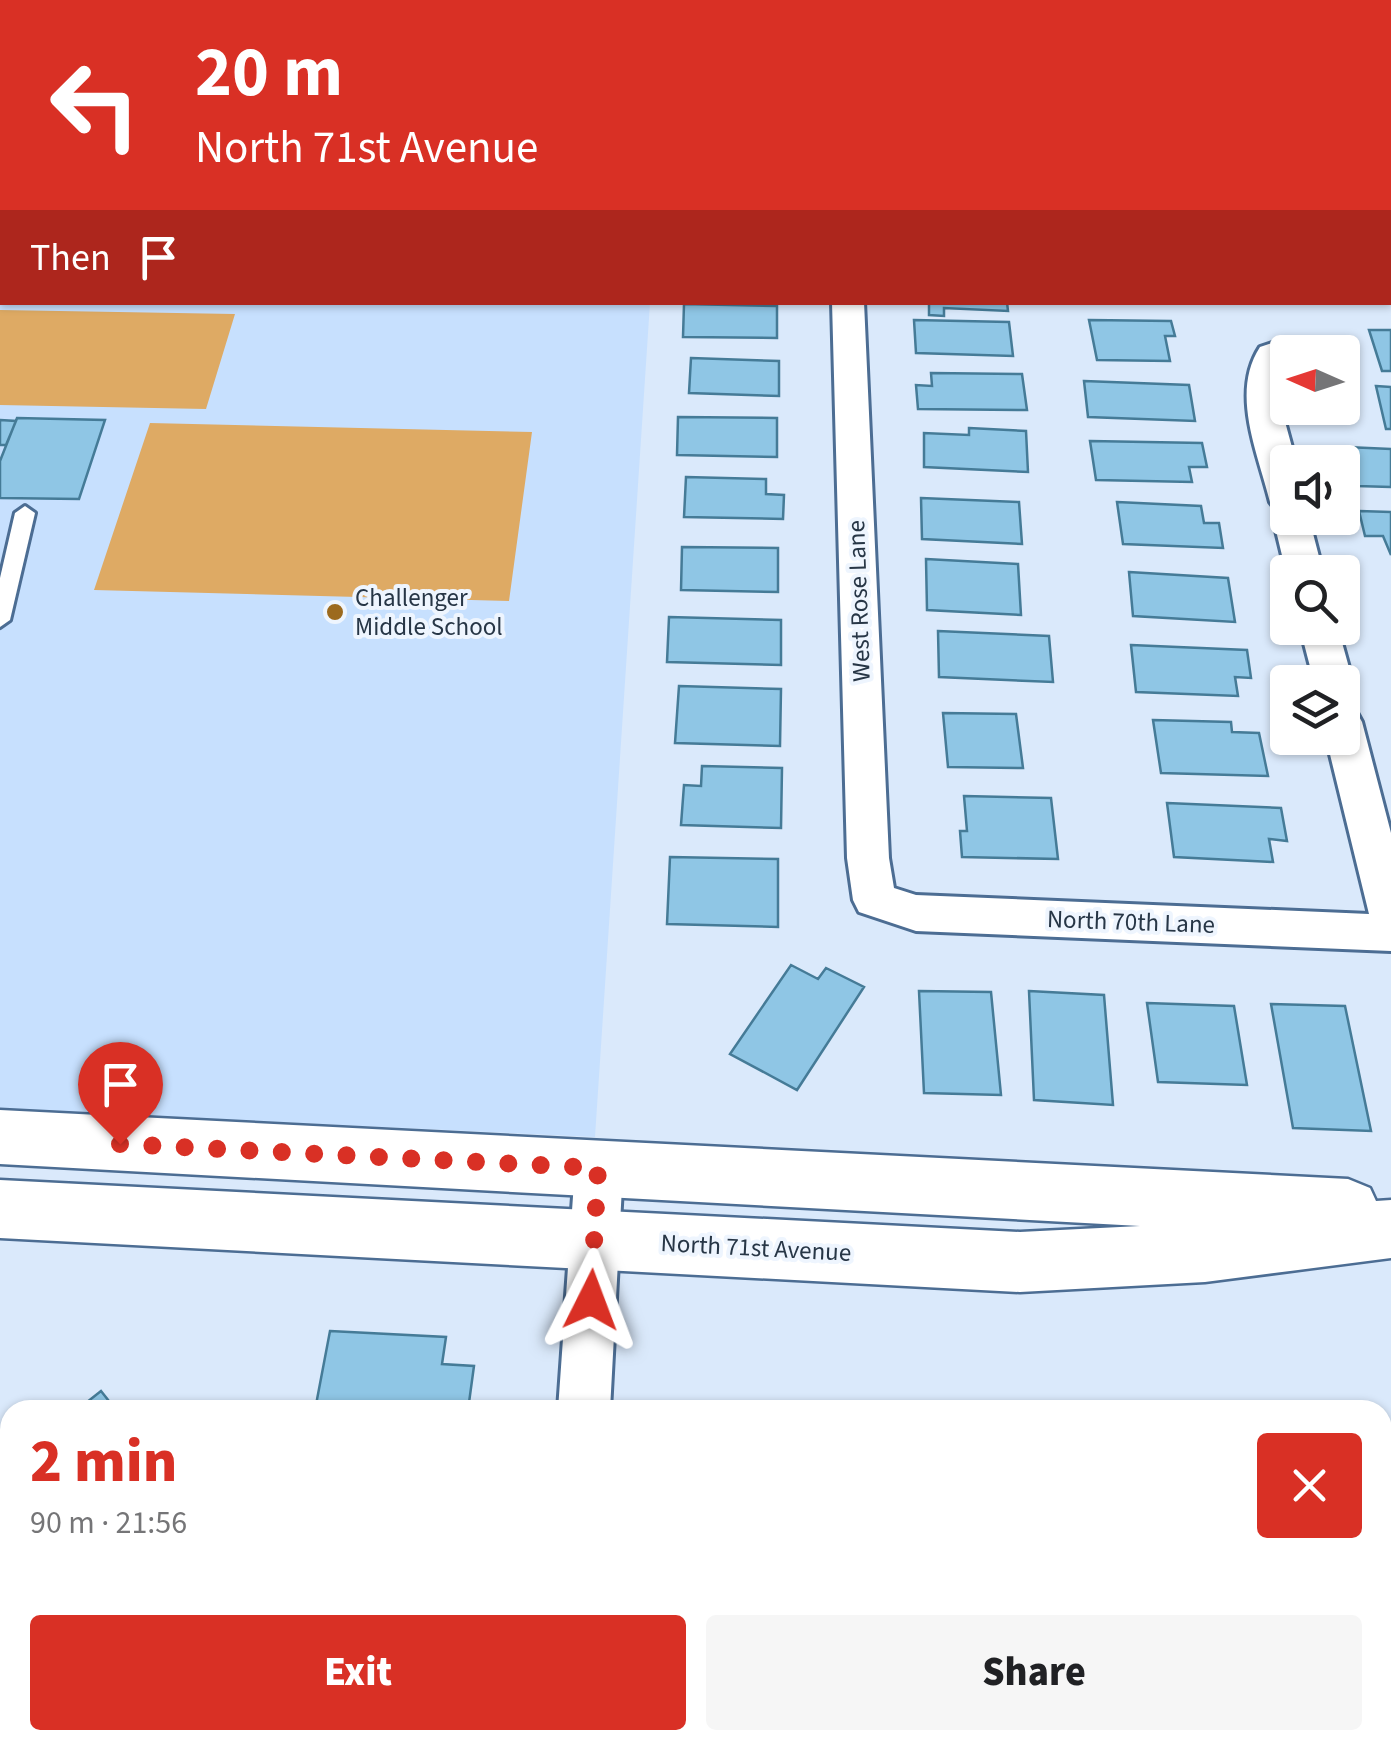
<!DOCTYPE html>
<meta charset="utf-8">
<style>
body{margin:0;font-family:"Source Sans 3",sans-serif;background:#f6f6f6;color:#202124;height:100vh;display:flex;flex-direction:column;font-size:38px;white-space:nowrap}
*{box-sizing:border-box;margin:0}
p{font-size:32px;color:#757577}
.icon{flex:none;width:55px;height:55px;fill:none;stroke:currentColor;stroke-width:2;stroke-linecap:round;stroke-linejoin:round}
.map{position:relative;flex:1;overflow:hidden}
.drawer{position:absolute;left:0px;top:1400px;width:1392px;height:350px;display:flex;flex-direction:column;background:#fff;border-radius:30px 30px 0 0;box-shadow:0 2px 8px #0004}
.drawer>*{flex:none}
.banner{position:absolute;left:0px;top:0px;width:1392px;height:305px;box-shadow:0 2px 8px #0004;background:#d93025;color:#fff;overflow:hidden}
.needle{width:65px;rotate:273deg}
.tools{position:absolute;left:1270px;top:335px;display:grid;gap:20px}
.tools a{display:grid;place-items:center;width:90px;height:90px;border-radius:10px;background:#fff;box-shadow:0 2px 8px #0004;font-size:50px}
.pin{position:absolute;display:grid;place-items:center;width:85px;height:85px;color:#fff;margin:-102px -42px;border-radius:50% 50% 50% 0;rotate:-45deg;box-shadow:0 0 10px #0007}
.pin .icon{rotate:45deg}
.me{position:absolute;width:110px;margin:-55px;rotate:3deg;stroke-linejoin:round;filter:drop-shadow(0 0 8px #0008)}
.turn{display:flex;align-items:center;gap:35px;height:210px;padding:0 30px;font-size:45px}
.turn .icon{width:130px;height:130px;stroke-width:2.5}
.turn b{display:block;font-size:70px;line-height:85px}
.then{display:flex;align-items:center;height:95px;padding:0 30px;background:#0003;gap:20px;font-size:38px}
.round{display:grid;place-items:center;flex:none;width:105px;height:105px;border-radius:10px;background:#f6f6f6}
.overview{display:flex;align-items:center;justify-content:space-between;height:170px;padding:0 30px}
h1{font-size:60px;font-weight:800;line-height:75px;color:#d93025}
.action{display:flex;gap:20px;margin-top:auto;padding:20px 30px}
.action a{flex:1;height:115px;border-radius:10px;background:#d93025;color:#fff;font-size:40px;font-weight:800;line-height:115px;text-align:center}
.action a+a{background:#f6f6f6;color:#202124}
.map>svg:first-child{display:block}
.built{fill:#c7e0fe}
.green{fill:#deaa64}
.building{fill:#8fc6e5;stroke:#457b97;stroke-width:2.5}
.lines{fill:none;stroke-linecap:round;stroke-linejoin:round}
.lane-casing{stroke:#4c6d93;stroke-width:6}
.street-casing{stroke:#4c6d93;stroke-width:6}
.secondary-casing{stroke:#4c6d93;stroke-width:5}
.lane{fill:#fff;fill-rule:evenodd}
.street{fill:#fff;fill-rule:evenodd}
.secondary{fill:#fff;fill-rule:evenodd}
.route{stroke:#d93025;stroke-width:18;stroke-dasharray:0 32.4}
.poi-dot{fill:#9c6a1e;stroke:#eef5fe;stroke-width:4}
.labels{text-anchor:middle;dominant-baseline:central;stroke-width:8;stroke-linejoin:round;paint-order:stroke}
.poi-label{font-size:25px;fill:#273646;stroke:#eef5fe;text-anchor:start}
.street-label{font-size:25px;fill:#273646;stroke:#eef5fe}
</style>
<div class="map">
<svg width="1391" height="1750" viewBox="0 0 1391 1750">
<rect width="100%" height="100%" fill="#dae9fb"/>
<path class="built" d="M0,39l2,263 648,1 -55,834 -595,-28z"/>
<path class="green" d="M0,310l235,4 -29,95 -206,-4z
M150,423l382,9 -23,169 -415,-11z"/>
<path class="building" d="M929,302h78l1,9 -64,-3v8l-15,-1z
M684,304l93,2v32l-94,-1z
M914,320l95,2 4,34 -97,-3z
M1089,320l82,1 4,15h-10l5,25 -73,-1z
M1369,330h22v41h-9z
M691,358l88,3v35l-90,-3z
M931,373l91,1 5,36 -109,-1 -2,-24 16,1z
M1084,381l105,4 6,36 -107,-4z
M1376,386l15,1v42h-5z
M678,417l99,1v39l-100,-2z
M17,418l88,2 -26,79 -79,-1v-37z
M0,420l16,1 -10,24h-6z
M969,428l57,3 2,41 -104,-5v-34l45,2z
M1090,441l112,2 5,24h-18l3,15 -96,-2z
M1346,447l45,2v38l-34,-1z
M686,477l80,2v15l18,1 -1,24 -99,-2z
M921,498l98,4 3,42 -100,-5z
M1117,502l84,4 3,17h15l4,25 -100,-4z
M1359,511l32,1v43l-8,-19h-18z
M682,547l96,1v44l-97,-2z
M926,559l92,5 3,51 -94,-5z
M1129,572l99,6 7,44 -102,-6z
M669,617l112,3v45l-114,-3z
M938,631l111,5 4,46 -114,-5z
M1131,645l116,5 4,28 -16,-1 3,19 -102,-4z
M679,686l102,3 -1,57 -105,-3z
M943,713l73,1 7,54 -75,-1z
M1153,720l78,2 1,10 27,1 9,43 -107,-3z
M702,766l80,2 -1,60 -100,-3 3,-40 17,1z
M964,796l87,2 7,61 -96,-2 -2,-26h7z
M1167,803l114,5 6,33 -18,-2 4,23 -99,-5z
M670,857l108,2v68l-111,-3z
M791,965l27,14 8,-11 38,19 -67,103 -67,-36z
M919,991l72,1 10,103 -77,-2z
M1029,991l75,4 9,110 -79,-5z
M1147,1003l87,3 13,79 -89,-3z
M1271,1004l74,2 26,125 -78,-3z
M330,1331l116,6 -4,27 32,2 -6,44h-153z
M101,1391l15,19h-39z
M10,1463v75l-10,-14v-53z"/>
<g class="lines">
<g class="lane-casing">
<path id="lane" d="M25,506l10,7 -25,107 -10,7v-49l15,-65z"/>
</g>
<g class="street-casing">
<path id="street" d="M823,0h28v2h-27z
M1147,0h28v2h-27z
M832,302h32l25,556 5,30 22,7 453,19 -43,-176h16v-31l14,4 6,11 29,111v118l-475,-20 -57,-19 -6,-12 -6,-42z
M1272,343l12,4 4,5 -10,44 18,66h-8v56h21l14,54h-37l-13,-54 4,-7 -7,-9c-12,-49 -40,-109 -10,-155z
M1300,628h38l15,54 -6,10 -5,2v-12h-28z
M599,1146l17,7 7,15 -13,242h-52l17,-242 7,-15z
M533,1740h58l-1,10h-58z"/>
</g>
<g class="secondary-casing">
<path id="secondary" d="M0,1110l1348,69 22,9 6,13 15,-1v58l-186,24 -185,10 -1020,-54v-58l1020,52 120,-6 -1140,-62z"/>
</g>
<use href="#lane" class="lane"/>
<use href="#street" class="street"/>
<use href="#secondary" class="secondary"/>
</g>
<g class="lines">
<path class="route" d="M120,1144l478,24 -7,132"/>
</g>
<circle class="poi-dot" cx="335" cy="612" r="10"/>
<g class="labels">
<g class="poi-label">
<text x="355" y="598">Challenger<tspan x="355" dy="29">Middle School</tspan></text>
</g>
<g class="street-label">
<text transform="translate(859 601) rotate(-92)">West Rose Lane</text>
<text transform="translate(1131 922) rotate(2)">North 70th Lane</text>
<text transform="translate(756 1248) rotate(3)">North 71st Avenue</text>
</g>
</g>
</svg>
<div class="tools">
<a><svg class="needle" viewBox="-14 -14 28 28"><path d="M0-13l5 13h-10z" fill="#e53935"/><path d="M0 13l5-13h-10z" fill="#757577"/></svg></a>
<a><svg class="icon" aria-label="sound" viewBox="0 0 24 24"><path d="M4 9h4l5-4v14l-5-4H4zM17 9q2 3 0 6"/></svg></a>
<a><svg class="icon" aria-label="search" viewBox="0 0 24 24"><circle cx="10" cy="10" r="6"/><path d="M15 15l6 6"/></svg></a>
<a><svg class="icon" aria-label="layers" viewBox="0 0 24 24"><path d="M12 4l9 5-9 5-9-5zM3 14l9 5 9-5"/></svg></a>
</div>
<div class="pin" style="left:120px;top:1144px;background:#d93025"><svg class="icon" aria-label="arrive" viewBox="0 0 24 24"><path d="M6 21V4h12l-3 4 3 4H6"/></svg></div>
<svg class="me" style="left:591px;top:1300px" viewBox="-20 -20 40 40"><path d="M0-17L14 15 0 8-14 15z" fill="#d93025" stroke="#fff" stroke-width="4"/></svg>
<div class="banner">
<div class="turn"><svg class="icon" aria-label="left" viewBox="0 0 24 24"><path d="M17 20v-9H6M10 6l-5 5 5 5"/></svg><div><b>20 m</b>North 71st Avenue</div></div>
<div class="then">Then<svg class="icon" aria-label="arrive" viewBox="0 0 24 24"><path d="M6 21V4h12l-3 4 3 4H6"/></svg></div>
</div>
<section class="drawer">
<div class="overview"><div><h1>2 min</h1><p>90 m · 21:56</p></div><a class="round" style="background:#d93025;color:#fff"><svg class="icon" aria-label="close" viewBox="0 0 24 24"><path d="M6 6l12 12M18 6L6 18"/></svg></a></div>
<div class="action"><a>Exit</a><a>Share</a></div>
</section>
</div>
